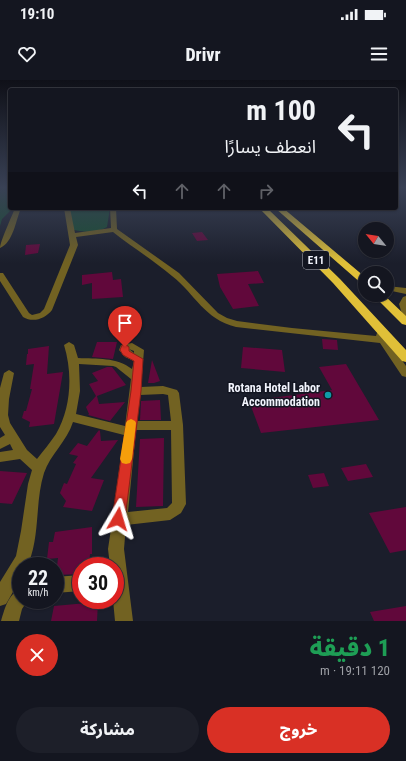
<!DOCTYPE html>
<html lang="ar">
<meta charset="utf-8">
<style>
body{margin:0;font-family:"Roboto Condensed","Noto Sans Arabic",sans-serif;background:#1d1f29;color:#f1f3f6;direction:rtl;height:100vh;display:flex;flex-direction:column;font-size:15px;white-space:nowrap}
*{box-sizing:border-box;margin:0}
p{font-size:13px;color:#9d9fa5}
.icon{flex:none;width:22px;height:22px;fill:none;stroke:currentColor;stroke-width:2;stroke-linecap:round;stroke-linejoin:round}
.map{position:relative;height:541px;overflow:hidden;direction:ltr}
.sheet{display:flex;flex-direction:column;background:#141620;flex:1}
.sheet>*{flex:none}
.top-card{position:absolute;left:8px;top:8px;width:390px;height:122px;border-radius:4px;box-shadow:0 1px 3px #0004,0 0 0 1px #33353e;direction:rtl;background:#141620;color:#f1f3f6;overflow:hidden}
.needle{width:26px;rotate:300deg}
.fabs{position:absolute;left:358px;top:142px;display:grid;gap:8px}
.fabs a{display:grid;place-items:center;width:36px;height:36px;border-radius:50%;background:#141620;box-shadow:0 1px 3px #0004,0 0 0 1px #33353e;font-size:20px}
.speed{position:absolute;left:12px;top:477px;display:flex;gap:8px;font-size:20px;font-weight:700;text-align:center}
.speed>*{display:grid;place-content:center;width:52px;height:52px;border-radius:50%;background:#141620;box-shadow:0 1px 3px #0004,0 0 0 1px #33353e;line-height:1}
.speed small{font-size:10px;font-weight:400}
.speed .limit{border:6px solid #d22;background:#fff;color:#111}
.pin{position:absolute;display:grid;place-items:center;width:34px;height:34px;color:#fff;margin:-41px -17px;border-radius:50% 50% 50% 0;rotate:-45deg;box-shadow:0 0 4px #0007}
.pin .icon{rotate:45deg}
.me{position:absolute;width:44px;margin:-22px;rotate:7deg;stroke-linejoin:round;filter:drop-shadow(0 0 3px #0008)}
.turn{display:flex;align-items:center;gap:14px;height:84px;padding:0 16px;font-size:18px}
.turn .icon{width:52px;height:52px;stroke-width:2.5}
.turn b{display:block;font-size:28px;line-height:34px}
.lanes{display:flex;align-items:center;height:38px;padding:0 16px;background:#0003;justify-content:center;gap:20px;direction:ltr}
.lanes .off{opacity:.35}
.round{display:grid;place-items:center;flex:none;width:42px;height:42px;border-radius:21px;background:#1d1f29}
.head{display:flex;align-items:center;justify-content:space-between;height:68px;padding:0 16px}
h1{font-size:24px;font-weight:800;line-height:30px;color:#1e9e55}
.button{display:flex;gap:8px;margin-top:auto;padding:8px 16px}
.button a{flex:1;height:46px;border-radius:24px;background:#d93025;color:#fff;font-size:16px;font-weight:800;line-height:46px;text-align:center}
.button a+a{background:#1d1f29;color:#f1f3f6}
.status{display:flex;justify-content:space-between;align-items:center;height:28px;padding:0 20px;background:#141620;direction:ltr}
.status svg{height:11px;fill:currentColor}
header{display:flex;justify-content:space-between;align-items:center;height:52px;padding:0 16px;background:#141620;font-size:18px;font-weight:800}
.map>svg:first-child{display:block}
.green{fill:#164f30}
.building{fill:#61083b}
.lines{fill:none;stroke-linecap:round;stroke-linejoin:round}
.minor{fill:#726222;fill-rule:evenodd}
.highway{fill:#e0c038;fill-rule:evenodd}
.route{fill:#d93025;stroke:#8d1f18}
.slow{fill:#f59e0b}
.culture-dot{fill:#0f9aa8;stroke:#121521;stroke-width:1.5}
.labels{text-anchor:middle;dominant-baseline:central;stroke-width:3;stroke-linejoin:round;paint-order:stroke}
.shield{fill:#121521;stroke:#afb1bb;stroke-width:1}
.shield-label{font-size:11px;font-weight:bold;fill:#f2f4fd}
.poi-label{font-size:12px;font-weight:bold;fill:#f2f4fd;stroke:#121521;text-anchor:end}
</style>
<div class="status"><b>19:10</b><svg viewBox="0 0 49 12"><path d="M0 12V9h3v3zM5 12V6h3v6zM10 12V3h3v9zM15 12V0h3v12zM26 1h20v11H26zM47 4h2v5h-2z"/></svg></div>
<header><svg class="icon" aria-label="menu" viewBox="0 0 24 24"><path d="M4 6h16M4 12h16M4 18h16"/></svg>Drivr<svg class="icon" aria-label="heart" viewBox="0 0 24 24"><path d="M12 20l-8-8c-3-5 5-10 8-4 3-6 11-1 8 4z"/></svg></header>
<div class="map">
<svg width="406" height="541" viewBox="0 0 406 541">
<rect width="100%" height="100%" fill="#1b1e2b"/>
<path class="green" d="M0,108h10v20h3l-11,11 -2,7z
M68,128h42l-3,19c-10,6 -25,6 -35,2z"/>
<path class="building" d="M202,152l6,8 -11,1 -5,-8z
M40,164l-2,9 -13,2 1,-10z
M258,191l6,12 -16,1 11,22 -26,3 -13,-22 -3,-13z
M112,192l1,8 8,-1 2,18 -31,2v-16l-10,2v-10z
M322,259l15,1 1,10 -15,-1z
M97,262h20l-4,17 -21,-2z
M49,266l-2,28 16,-2 -9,52 -25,3 1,-5 -8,-4 2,-7h2l6,-22h-2l4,-25 -8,1 1,-11h1v-5z
M243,267l39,3 3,22 -44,-4z
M152,280l8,21 -6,2h-6z
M346,284l33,56 -118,13 -12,-32 83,-11 -13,-23z
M107,287h5l14,18 -29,11 2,8 26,-2 -15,19 -22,-6 1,-1 -3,-7 10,-11 -7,-12 9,-3 -6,-8z
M160,320l1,20h-21l1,-19z
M99,350l1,1 1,10 17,-1 -27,38 13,2 -12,31 -29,-4 3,-6 -6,-8 4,-10 3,1 9,-20 -3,-1 5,-7 -9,-2 9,-11 9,3z
M164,358l-1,68 -27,1 4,-68z
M366,384l7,13 -25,4 -7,-13z
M0,391l27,2 -15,31 -12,-1z
M324,393l5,13 -16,2 -5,-13z
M406,427v43l-16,3 -21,-40z
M92,447v27h-2l-1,12h-8v8l-25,1 2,-17 -11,1 2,-17h4l2,-10z
M98,522l-1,19h-46l3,-15z
M406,526v15h-32l-4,-9z"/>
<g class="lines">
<path class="minor" d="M15,128h6c-5,12 -8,35 -21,40 0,-6 12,-32 15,-40z
M64,128h6l5,25 36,-5 -1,-20h6l1,21 62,44 39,40 9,5 10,3 55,7 84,8 1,-3h6l23,33v11l-4,-1 -22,-33 -144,-16c-32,-8 -40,-32 -64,-51 -19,-16 -40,-29 -59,-44l-37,5 2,8 -26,65c-7,9 -19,13 -29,7l-23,-36v-8h3l26,40 3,2 8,-2 4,-4 26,-64z
M387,206l19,2v6l-19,-4z
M406,216v21l-4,-3 -3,-10 4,-7z
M69,262l5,3 4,13c19,1 38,-1 54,11l2,-8 -9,-4 -6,-7 2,-5 11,-2 12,7 -3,37 22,-1 14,4 2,3 4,32 3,79 -5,9 -11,7 -44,5 -2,24 9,72h-18l-2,-21h2v-34h-5l-2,-17 4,-27 -1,-3 2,-5 11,-79 -51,-13c-6,19 -23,33 -29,51 -9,29 -4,61 -15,89l-2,4h-6v12l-15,26 -6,2v-24l16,-26 5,-25 7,-47 4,-14 -12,-11 -20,3v-10l13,-2 -3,-6 -10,5v-11l5,-3 -5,-8v-39l4,-15 5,-3 5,3 -5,26 -1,16 2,8 17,27 10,9c6,-8 13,-16 19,-25 15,-26 17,-60 8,-89zM129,269l5,2v2zM79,284l34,2 3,1 15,12 -6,47 -49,-12 4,-23zM163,314l5,1 3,26h-34l3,-26zM136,350h35l1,73 -5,5 -39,4z
M81,495v16l-26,2v-16z
M21,509v11h7l-6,9 -3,12h-18c4,-13 7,-27 20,-32z"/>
<path class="highway" d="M259,128h8l73,71 66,71v12l-4,-1 -69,-78z
M275,128h8l82,69v8l-3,-1z
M373,215h11l22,21v9l-4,-1z"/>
</g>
<linearGradient id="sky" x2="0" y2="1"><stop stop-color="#0f1018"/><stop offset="0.59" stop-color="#394155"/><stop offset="1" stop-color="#394155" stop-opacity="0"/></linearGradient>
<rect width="406" height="183" fill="url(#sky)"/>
<path class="route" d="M125,264l4,3v4l14,8 -2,32 -16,128 -2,5 -5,1 -4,-1 -2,-5 19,-128 3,-30 -11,-6 -3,-5 2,-5z"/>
<path class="slow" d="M131,339l4,2 1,2 -4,36 -2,4 -4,1 -4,-1 -2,-4 6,-36 1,-2z"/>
<circle class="culture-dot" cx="328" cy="315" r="4"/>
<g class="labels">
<rect class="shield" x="303" y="171" width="26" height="18" rx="3"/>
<g class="shield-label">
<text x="316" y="180">E11</text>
</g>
<g class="poi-label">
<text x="320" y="308">Rotana Hotel Labor<tspan x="320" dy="14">Accommodation</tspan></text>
</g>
</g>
</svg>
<div class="fabs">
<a><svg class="needle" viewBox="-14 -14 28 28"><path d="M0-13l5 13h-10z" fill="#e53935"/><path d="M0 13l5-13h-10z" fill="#9d9fa5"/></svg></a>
<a><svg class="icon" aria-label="search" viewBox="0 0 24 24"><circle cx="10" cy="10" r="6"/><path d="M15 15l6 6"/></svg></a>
</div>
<div class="speed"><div>22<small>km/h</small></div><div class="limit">30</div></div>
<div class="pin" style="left:125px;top:267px;background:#d93025"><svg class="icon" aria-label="arrive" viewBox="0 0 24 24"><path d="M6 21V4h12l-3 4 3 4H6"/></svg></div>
<svg class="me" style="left:118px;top:439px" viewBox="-20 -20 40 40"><path d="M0-17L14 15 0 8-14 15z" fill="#d93025" stroke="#fff" stroke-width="4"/></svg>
<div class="top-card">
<div class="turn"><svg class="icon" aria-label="left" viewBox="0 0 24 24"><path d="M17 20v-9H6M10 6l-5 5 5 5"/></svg><div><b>100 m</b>انعطف يسارًا</div></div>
<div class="lanes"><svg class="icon" aria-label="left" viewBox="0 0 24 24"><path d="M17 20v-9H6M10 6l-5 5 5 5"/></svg><svg class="icon off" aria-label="ahead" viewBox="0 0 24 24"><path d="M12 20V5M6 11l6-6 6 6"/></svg><svg class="icon off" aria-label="ahead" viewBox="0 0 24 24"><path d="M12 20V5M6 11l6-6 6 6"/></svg><svg class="icon off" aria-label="right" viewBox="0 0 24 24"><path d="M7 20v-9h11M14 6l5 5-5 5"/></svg></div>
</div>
</div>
<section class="sheet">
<div class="head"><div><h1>1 دقيقة</h1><p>120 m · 19:11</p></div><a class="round" style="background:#d93025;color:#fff"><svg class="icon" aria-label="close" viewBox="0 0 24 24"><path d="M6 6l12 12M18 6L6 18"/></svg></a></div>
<div class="button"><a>خروج</a><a>مشاركة</a></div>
</section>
